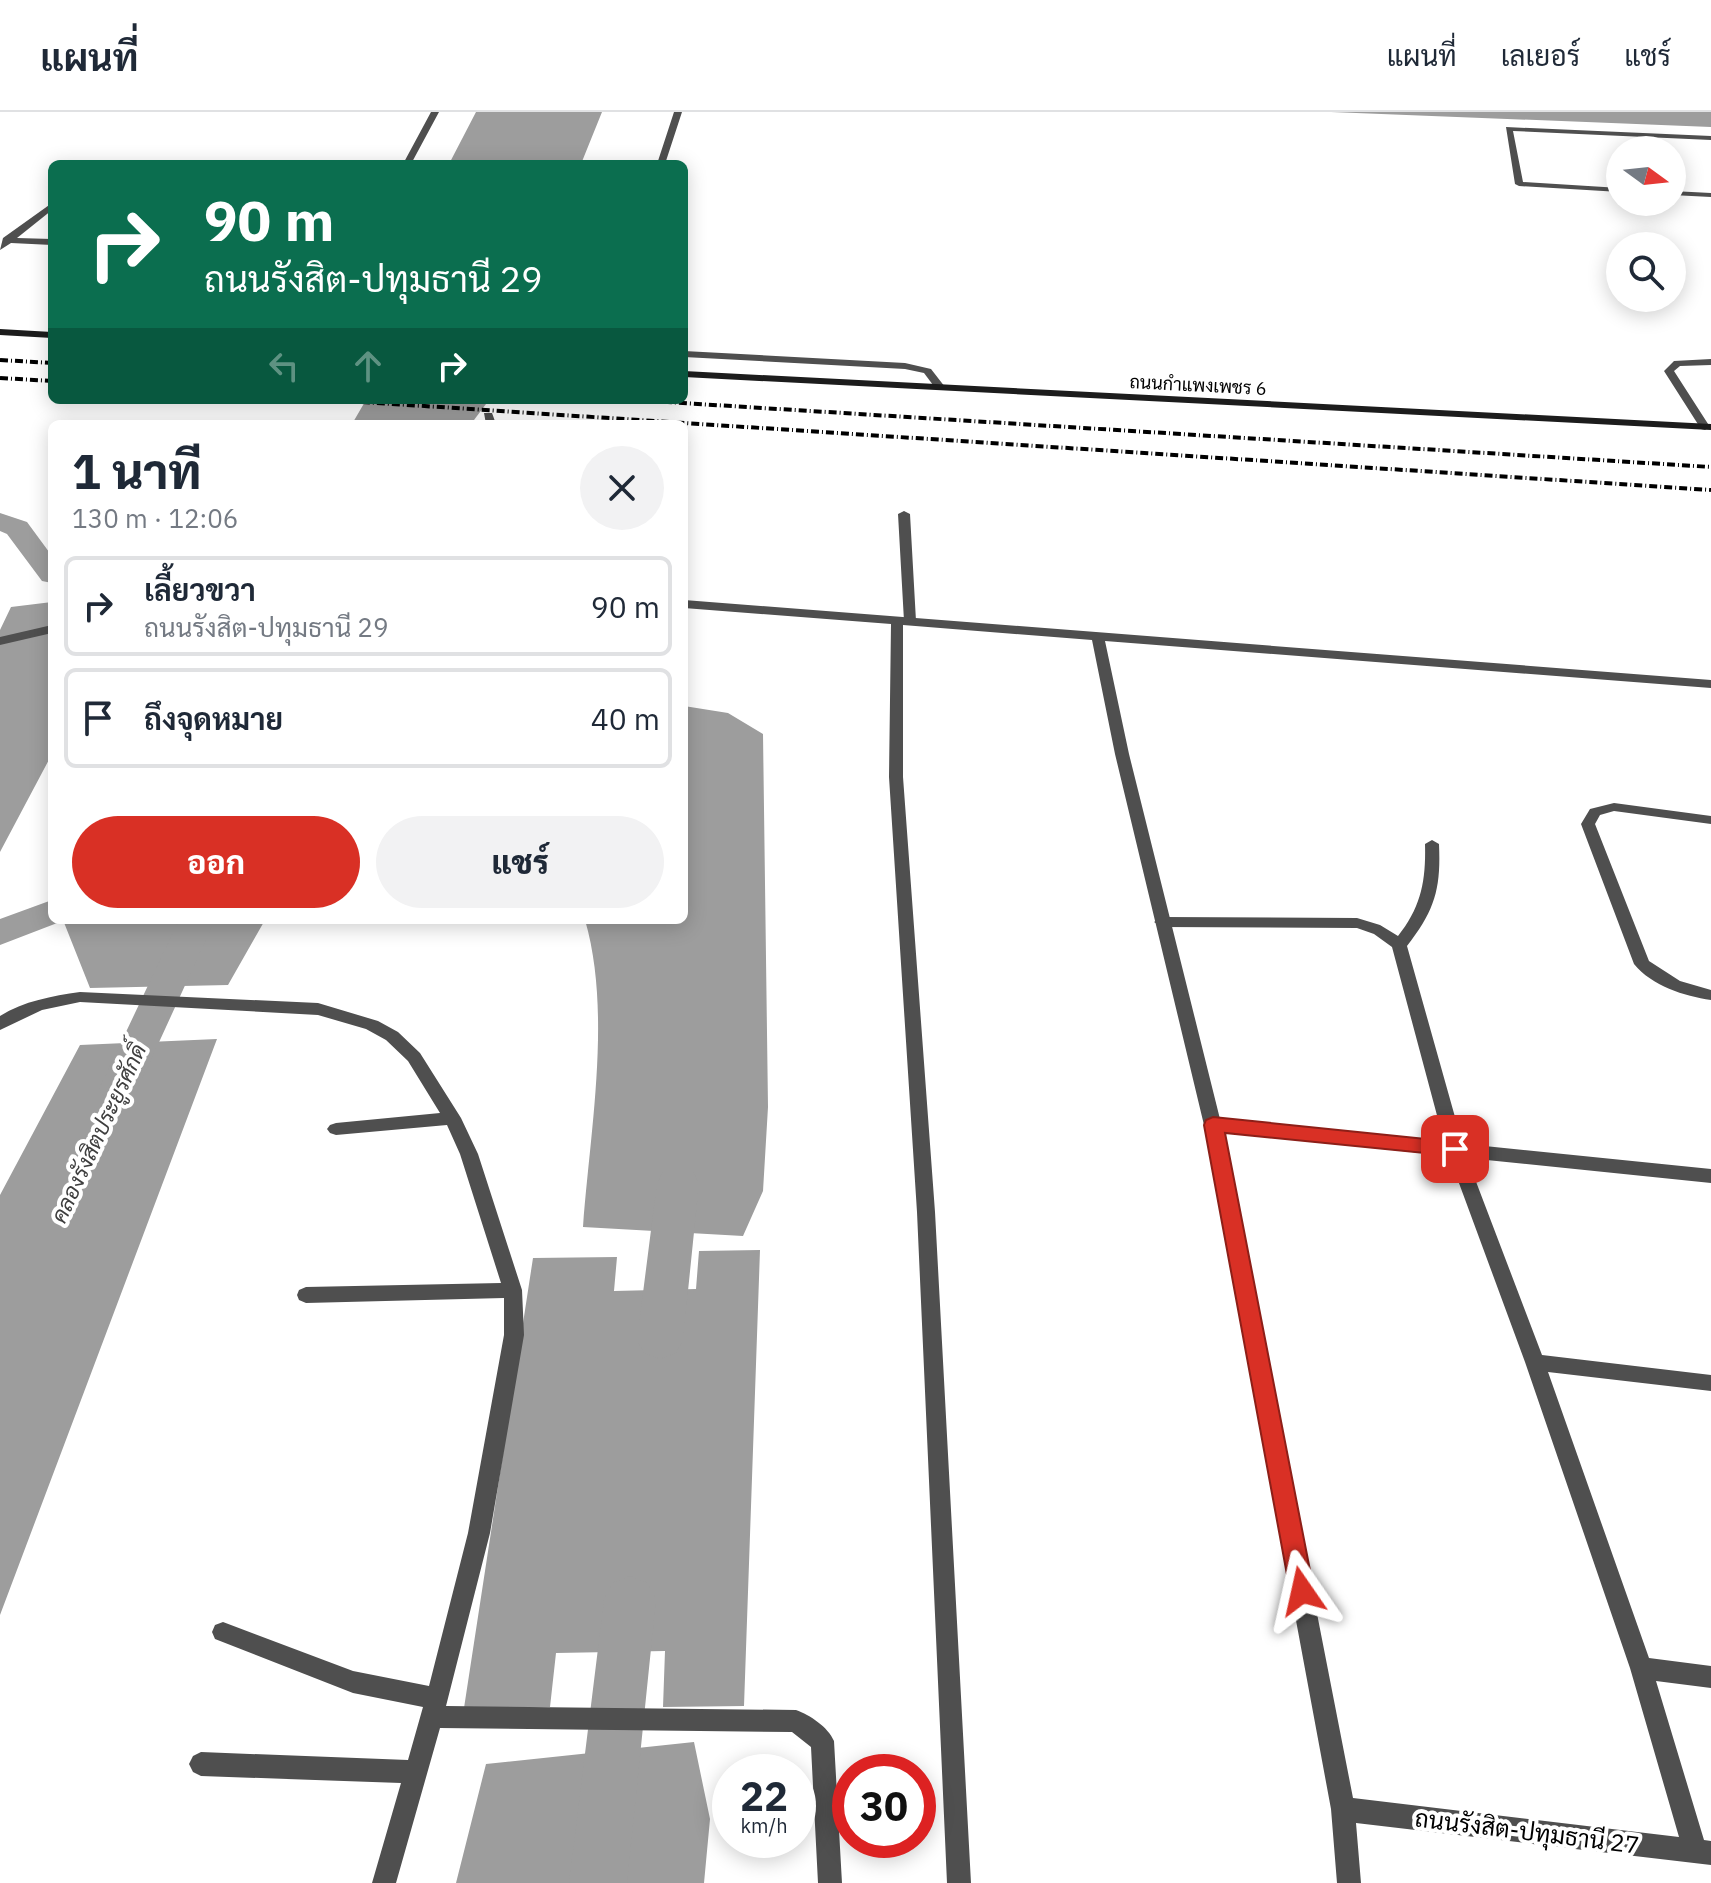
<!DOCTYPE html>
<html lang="th">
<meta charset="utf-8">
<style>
body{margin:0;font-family:"IBM Plex Sans",Sarabun,sans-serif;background:#f2f2f3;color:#1f2937;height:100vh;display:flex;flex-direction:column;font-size:30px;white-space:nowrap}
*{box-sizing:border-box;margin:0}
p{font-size:26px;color:#747a83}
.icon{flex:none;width:44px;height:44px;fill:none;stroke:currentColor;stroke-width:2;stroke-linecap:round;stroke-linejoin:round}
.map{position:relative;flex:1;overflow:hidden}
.sheet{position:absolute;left:48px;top:308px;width:640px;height:504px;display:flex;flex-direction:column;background:#fff;border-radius:12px;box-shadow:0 4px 20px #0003}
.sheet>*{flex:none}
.guide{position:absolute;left:48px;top:48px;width:640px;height:244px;border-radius:12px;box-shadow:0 4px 20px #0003;background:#0b6e4f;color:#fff;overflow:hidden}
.needle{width:52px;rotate:105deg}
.fabs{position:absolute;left:1606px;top:24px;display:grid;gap:16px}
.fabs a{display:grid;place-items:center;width:80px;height:80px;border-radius:50%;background:#fff;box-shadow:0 4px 20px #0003;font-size:40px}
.speed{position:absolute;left:712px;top:1642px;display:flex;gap:16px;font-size:40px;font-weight:700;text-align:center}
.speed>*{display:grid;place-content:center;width:104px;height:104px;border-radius:50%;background:#fff;box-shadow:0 4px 20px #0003;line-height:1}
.speed small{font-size:20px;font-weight:400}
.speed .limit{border:12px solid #d22;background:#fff;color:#111}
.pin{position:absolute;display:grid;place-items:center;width:68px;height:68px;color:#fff;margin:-34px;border-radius:16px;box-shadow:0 4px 12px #0006}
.me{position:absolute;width:88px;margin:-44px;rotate:349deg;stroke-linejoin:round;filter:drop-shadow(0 0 6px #0008)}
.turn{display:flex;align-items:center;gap:28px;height:168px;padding:0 24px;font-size:36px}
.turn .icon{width:104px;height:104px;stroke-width:2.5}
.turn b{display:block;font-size:56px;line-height:68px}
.lanes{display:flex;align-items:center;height:76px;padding:0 24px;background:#0003;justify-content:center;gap:40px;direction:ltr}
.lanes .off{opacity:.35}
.round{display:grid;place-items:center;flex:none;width:84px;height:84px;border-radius:42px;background:#f2f2f3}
.summary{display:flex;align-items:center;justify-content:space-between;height:136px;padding:0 24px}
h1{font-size:48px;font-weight:800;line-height:60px}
.cta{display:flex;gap:16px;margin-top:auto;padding:16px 24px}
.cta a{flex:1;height:92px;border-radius:48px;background:#d93025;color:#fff;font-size:32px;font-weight:800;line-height:92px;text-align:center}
.cta a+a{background:#f2f2f3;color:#1f2937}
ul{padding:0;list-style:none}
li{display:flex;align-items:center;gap:24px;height:100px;margin:0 16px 12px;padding:0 8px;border:4px solid #e0e1e3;border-radius:12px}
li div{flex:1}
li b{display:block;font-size:30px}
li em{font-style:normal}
header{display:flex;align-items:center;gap:48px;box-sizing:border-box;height:112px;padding:0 40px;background:#fff;border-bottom:2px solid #e0e1e3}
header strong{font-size:38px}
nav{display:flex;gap:44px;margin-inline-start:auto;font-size:28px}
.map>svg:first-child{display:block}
.water{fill:#9d9d9d}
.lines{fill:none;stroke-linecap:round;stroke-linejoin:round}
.canal{fill:#9d9d9d;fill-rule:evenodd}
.service{fill:#4f4f4f;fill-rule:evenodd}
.minor{fill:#4f4f4f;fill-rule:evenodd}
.secondary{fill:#1c1c1c;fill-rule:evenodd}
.rail{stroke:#000;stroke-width:4;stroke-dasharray:8 3 1 3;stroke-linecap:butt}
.route{fill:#d93025;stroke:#8d1f18;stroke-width:2}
.labels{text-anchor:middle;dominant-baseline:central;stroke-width:8;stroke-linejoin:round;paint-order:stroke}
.far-street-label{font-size:18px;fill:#000;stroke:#fff}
.water-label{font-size:22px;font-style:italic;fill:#3e3e3e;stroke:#fff}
.near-street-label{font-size:24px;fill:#000;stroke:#fff}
</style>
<header>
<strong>แผนที่</strong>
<nav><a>แผนที่</a><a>เลเยอร์</a><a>แชร์</a></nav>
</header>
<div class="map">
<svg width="1711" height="1771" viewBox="0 0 1711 1771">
<rect width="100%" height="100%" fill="#fff"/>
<path class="water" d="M476,0h126l-21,52h-132z
M1331,0h380v15z
M366,288h123l-18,24h-119z
M52,490v152l-52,98v-222l11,-23z
M684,594l44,7 35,21 5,373 -5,84 -20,45 -160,-9c7,-96 29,-214 2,-307h99z
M63,808h202l-37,65 -138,3z
M217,927l-217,576v-420l80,-150z
M760,1138l-16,456 -81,1 2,-56 -109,2 -6,54 -86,1 69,-450 84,-1 -3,34 82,-2 3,-38z
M694,1630l16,77 -6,64h-248l30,-119z"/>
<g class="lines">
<path class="canal" d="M0,401l27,9 25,34v27l-10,-2 -35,-47 -7,-3z
M52,788v20h13l-65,25v-26z
M179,808h36l-82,179 -14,4 -14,-4 -6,-10z
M678,1055l15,5 6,11 -16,157 -7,13 -16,6 -16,-6 -7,-13 20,-157 6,-11z
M630,1464l18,7 8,17 -29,283h-58l35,-283 8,-17z"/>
<path class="service" d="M1506,15l205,9v4l-198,-9 10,51 97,6v4l-101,-6 -4,-2z
M1672,79l39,2v4l-39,-2z
M904,399l6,3 6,107 -6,4 -6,-4 -6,-107z
M1614,691l97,13v8l-97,-13 -14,4 -5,9 54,137 31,20 31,9v10c-27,-4 -59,-14 -77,-36l-53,-140 9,-15z
M1432,728l7,4c2,45 -4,66 -32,102l57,203 -3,5h-12l-3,-5 -54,-202 -18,-13 -17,-6 -195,-1 -8,-5 8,-5 195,1 23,7 18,11c23,-29 28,-55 27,-92z"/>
<path class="minor" d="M431,0h8l-28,52h-8z
M674,0h8l-17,52h-8z
M52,91v7l-35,28 35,1v6l-41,-2 -11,7 3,-12z
M684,239l221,12 26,6 14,18 -9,2 -12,-16 -19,-4 -221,-12z
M1711,247v6l-31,1 -6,5 36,56 -5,3 -4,-1 -37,-58 10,-10z
M484,301h8l4,11h-10z
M684,488l1027,80v8l-606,-47 24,113 91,365 491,50v14l-244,-25 75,197 169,20v16l-163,-19 101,286 62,8v22l-55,-7 48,159 7,1v24l-355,-42 5,60h-24l-6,-74 -127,-684 -89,-371 -23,-114 -189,-15v152l32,435 36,671h-24l-30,-671 -28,-435 2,-153 -207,-16zM1223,1020l226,24 76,206 105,306 49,169 -326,-39z
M52,513v8l-52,12v-8z
M80,880l238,11 60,18 20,11 22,21 41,65 17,36 44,136 2,45 -34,198 -44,173 350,4c14,5 32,17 38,31l8,142h-24l-7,-136 -19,-15 -352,-4 -44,155h-24l29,-100 -200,-7 -8,-4 -4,-8 4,-8 8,-4 207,8 15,-53 -70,-14 -138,-54 -3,-7 3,-7 8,-3 130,49 76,15 39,-153 36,-198v-37l-198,5 -7,-3 -2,-5 2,-5 7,-3 195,-4 -41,-129 -13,-29 -111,10 -6,-2 -3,-4 3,-4 6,-2 104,-10 -32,-52 -22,-21 -20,-11 -48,-14 -238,-13 -38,8 -42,20v-14c24,-15 52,-20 80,-24z"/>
<path class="secondary" d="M0,217l52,3v6l-52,-3z
M684,259l1027,53v6l-1027,-53z"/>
<path class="rail" d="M0,248l52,3
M0,266l52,3
M332,288l1379,90
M634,288l1077,67"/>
</g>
<path class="route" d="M1213,1005l242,25 7,2 3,5 -3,5 -7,2 -230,-23 89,458 -3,9 -9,3 -9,-3 -3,-9 -86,-466 2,-5z"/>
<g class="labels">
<g class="far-street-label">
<text transform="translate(1198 273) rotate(3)">ถนนกำแพงเพชร 6</text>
</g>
<g class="water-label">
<text transform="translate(98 1021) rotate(-65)">คลองรังสิตประยูรศักดิ์</text>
</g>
<g class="near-street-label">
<text transform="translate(1527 1719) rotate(7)">ถนนรังสิต-ปทุมธานี 27</text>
</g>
</g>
</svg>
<div class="fabs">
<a><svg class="needle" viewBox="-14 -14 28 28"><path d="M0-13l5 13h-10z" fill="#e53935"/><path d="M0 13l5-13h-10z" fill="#747a83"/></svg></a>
<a><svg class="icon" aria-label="search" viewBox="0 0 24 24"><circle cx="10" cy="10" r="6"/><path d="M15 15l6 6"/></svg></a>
</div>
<div class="speed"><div>22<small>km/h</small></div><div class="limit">30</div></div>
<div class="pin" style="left:1455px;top:1037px;background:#d93025"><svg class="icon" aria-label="arrive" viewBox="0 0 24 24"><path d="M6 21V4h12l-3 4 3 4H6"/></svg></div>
<svg class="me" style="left:1302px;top:1479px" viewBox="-20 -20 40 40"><path d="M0-17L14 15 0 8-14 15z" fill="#d93025" stroke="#fff" stroke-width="4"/></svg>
<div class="guide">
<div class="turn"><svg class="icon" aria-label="right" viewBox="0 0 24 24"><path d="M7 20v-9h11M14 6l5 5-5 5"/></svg><div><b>90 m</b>ถนนรังสิต-ปทุมธานี 29</div></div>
<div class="lanes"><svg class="icon off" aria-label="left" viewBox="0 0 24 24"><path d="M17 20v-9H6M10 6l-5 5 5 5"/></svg><svg class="icon off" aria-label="ahead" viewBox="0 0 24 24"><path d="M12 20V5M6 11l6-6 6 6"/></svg><svg class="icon" aria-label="right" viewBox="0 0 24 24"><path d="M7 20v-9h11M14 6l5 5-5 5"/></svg></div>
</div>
<section class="sheet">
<div class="summary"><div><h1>1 นาที</h1><p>130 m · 12:06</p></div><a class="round"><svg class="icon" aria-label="close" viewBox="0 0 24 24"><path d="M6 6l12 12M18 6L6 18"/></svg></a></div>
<ul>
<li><svg class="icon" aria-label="right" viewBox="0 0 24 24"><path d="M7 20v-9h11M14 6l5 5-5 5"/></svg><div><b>เลี้ยวขวา</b><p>ถนนรังสิต-ปทุมธานี 29</p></div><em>90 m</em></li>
<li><svg class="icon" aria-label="arrive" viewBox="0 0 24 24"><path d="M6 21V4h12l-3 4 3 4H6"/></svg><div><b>ถึงจุดหมาย</b></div><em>40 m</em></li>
</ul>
<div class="cta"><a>ออก</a><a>แชร์</a></div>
</section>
</div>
